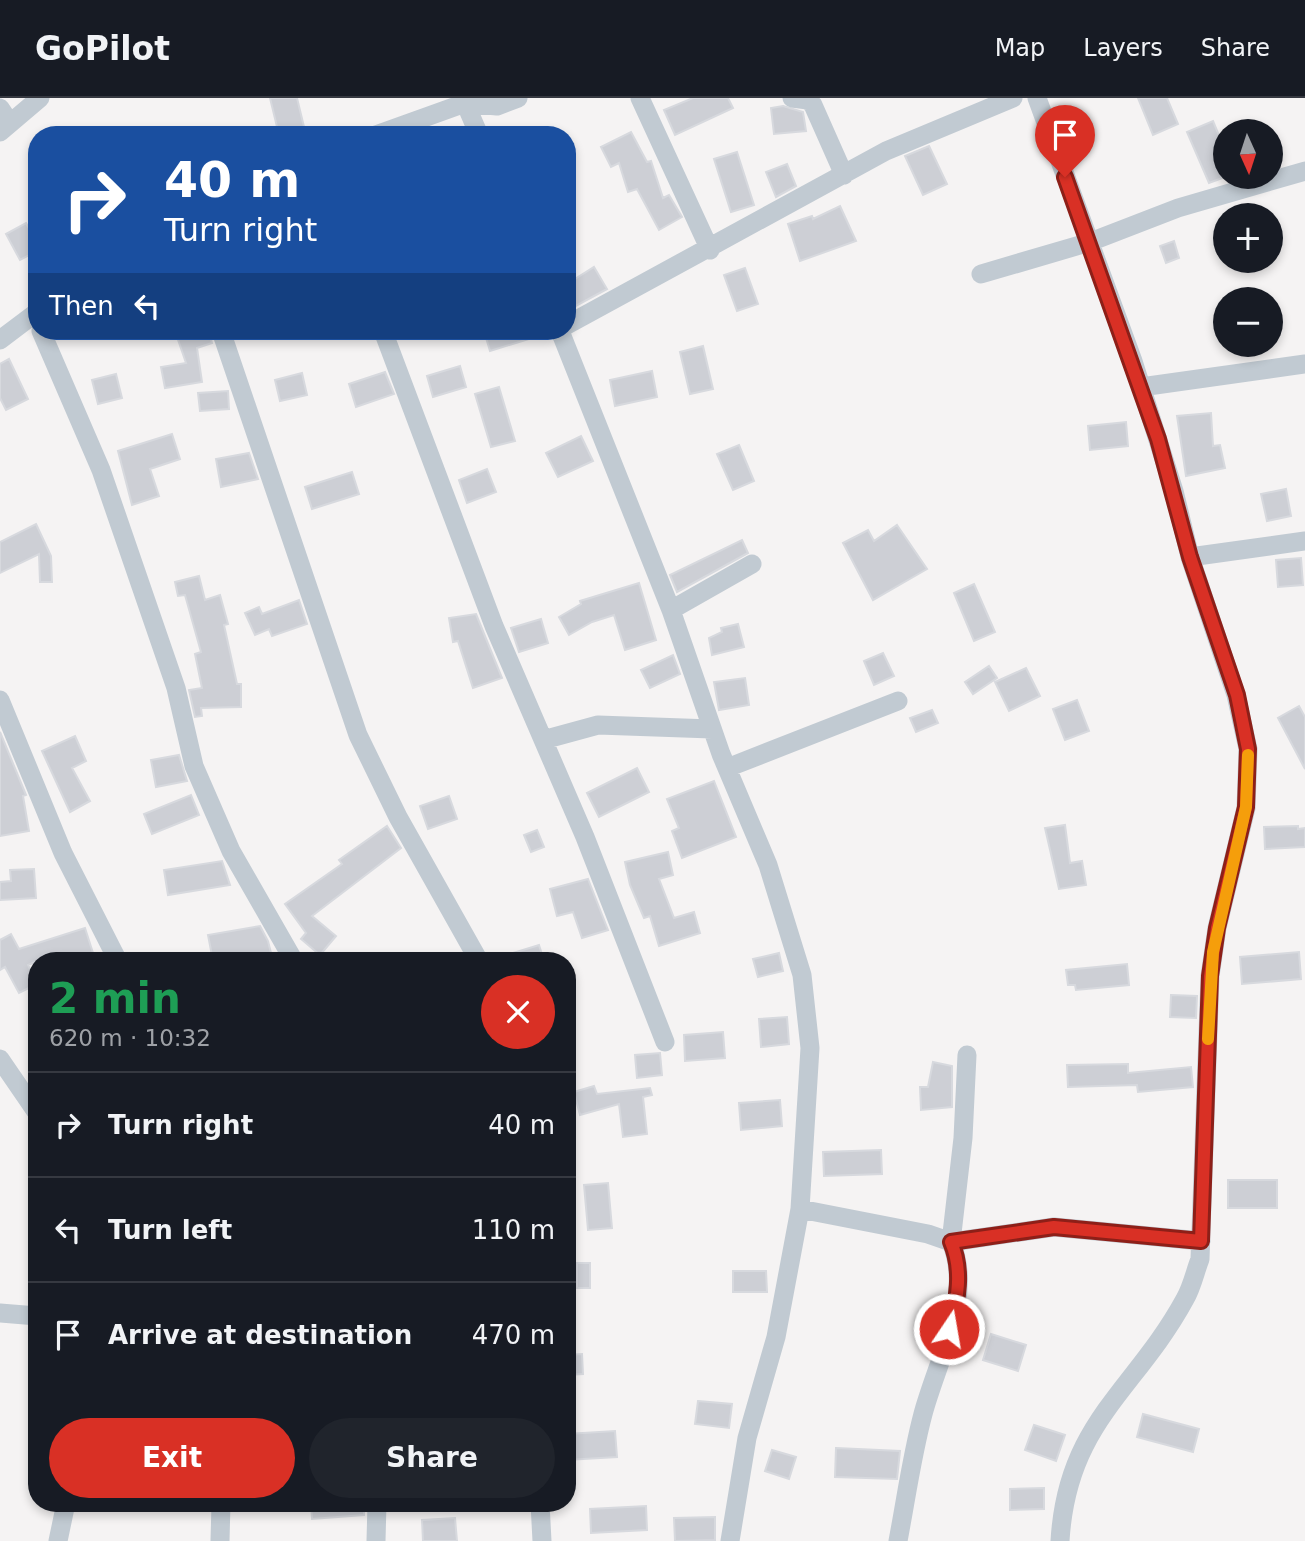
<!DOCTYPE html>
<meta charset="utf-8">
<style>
body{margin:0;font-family:"DejaVu Sans",sans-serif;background:#20242c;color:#f1f3f6;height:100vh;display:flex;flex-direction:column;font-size:26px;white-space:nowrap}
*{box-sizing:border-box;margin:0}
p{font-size:23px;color:#9ea1a6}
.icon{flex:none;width:38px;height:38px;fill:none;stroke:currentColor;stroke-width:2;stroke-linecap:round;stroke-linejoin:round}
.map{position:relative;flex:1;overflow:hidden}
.drawer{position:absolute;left:28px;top:854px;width:548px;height:560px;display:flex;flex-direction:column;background:#171b24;border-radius:28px;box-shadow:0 4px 10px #0003}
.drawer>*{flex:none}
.hud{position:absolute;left:28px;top:28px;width:548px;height:214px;border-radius:28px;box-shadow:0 4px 10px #0003;background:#1a4fa0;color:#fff;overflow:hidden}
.needle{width:46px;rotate:177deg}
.buttons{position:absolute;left:1213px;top:21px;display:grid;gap:14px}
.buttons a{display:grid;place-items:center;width:70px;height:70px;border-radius:50%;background:#171b24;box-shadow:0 4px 10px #0003;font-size:35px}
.pin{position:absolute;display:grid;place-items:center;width:60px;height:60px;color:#fff;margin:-72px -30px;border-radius:50% 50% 50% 0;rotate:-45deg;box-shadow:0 0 7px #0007}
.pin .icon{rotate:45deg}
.me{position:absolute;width:77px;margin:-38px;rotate:12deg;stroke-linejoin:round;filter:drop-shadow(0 0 5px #0008)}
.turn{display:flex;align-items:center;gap:24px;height:147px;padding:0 21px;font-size:32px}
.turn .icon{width:91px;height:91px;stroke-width:2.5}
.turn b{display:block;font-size:49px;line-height:60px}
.then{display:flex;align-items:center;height:66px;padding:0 21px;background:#0003;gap:14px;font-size:26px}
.round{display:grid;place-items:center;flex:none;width:74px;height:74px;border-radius:37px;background:#20242c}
.headline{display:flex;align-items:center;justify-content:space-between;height:119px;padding:0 21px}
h1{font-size:42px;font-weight:600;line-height:52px;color:#1e9e55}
.action{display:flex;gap:14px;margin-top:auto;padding:14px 21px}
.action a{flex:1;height:80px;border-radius:42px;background:#d93025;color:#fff;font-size:28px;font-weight:600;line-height:80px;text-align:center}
.action a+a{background:#20242c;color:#f1f3f6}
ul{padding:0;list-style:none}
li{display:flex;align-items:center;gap:21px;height:105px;padding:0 21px;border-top:2px solid #363941}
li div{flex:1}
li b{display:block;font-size:26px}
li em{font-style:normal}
header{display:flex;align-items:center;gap:42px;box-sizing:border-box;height:98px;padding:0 35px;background:#171b24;border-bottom:2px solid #363941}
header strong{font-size:33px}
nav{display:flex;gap:38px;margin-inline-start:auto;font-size:24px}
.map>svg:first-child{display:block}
.building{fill:#cdcfd5;stroke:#d7d9de;stroke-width:2}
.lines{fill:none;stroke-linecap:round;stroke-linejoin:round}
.minor{stroke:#c1cad2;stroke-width:19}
.route-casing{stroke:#8d1f18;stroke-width:18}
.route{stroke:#d93025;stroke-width:12}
.slow{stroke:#f59e0b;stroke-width:12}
</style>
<header>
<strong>GoPilot</strong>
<nav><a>Map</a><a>Layers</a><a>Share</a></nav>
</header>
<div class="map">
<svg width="1305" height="1443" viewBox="0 0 1305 1443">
<rect width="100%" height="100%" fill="#f5f3f3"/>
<path class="building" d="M270,0h27l9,37h-27z
M693,0h35l5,10 -58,27 -11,-25z
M1138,0h29l11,26 -25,11z
M783,8l20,6 3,19 -32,3 -3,-26z
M1213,23l12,29v27l-16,6 -22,-51z
M631,34l16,30 4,-1 12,37 6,-3 13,22 -23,13 -22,-41 -9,3 -9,-29 -8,4 -10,-20z
M929,48l18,38 -24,11 -18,-39z
M737,54l17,53 -23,7 -17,-53z
M787,66l9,22 -20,11 -10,-25z
M840,108l16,35 -56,20 -12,-37 24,-8 1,3z
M26,125l11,20v8l-17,9 -14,-26z
M1174,143l5,17 -13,5 -6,-17z
M594,169l13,22 -33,18 -7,-11v-12z
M745,170l13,36 -21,7 -13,-36z
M175,233h34l3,12 -15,5 5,34 -37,6 -4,-21 25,-4z
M484,233h61v3l-55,17z
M703,248l10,43 -23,5 -10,-42z
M9,261l19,40 -22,11 -6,-12v-34z
M460,268l6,21 -33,10 -6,-21z
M652,273l5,26 -42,9 -5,-26z
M385,274l9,22 -38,13 -7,-23z
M302,275l5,22 -27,6 -5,-21z
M116,276l6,24 -24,6 -6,-24z
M499,289l16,54 -24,6 -16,-53z
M228,293l1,18 -29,2 -2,-18z
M1211,315l2,33 7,-1 5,23 -39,8 -9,-60z
M1126,324l2,24 -38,4 -2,-24z
M172,336l8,25 -30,10 9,27 -27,9 -14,-54z
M581,338l12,25 -35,16 -12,-24z
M739,347l15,36 -21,9 -16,-36z
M249,355l9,26 -37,8 -5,-28z
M487,371l9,23 -29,11 -8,-23z
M352,374l7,22 -47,15 -7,-22z
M1286,391l5,27 -24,5 -6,-27z
M36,426l15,32 1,26h-12l-1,-28 -39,19v-31z
M897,427l30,44 -54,31 -30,-57 25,-13 6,11z
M742,442l6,13 -71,39 -7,-17z
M1301,460l2,27 -25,2 -2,-27z
M199,478l6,24 15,-5 8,29 -4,1 13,59h4v23l-40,1 1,8 -7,1 -6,-27 13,-2 -7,-34 6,-2 -16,-57 -7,1 -3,-14z
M639,485l17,57 -31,10 -11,-35 -22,7 -23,13 -10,-18 22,-13 -1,-3z
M974,486l21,48 -21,9 -20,-48z
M299,502l8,24 -35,12 -3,-7 -14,6 -10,-22 14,-6 3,7z
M476,516l26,64 -29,10 -15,-47 -5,1 -4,-24z
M541,521l7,24 -29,9 -8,-24z
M738,526l6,23 -32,8 -3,-17 13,-6 -1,-4z
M883,555l11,23 -20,9 -10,-24z
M673,557l7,19 -30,14 -9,-18z
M989,568l8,12 -24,16 -8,-12z
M1026,570l14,28 -31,15 -14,-29z
M745,580l4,27 -30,5 -5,-28z
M1077,602l12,31 -24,9 -12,-31z
M1299,608l6,11v52l-27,-51z
M932,612l6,13 -22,9 -6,-14z
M0,634l26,63 -3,1 6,35 -29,5z
M75,638l11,25 -14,7 18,33 -20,11 -28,-61z
M179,657l8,26 -31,6 -5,-27z
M637,670l12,24 -50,25 -12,-24z
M714,683l22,56 -54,21 -10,-27 7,-3 -12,-29z
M191,697l8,20 -47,19 -8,-20z
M449,698l8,23 -29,10 -8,-23z
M1065,727l5,38 12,-2 4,24 -27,4 -14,-61z
M387,728l14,22 -89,68 24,20 -16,19 -19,-16 5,-6 -21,-29 57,-40 -3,-4z
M1298,728v3l7,-1v19l-40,2 -1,-22z
M537,732l7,17 -13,5 -7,-17z
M668,754l5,23 -14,4 15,39 20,-6 6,21 -41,13 -9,-30 -6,2 -14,-33 -5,-23z
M222,763l8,24 -62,10 -4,-25z
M34,771l2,29 -36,2v-18l11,-1 -1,-11z
M588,781l20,51 -26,8 -9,-26 -16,4 -7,-27z
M260,828l8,15 3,12 -58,8 -5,-26z
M85,830l9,28 -16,5h-41l-9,4 9,19 -18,9 -14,-26 -5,3v-30l11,-6 8,15z
M539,847l5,16h-46l-1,-3z
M1299,854l2,27 -59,5 -2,-27z
M779,855l4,18 -25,6 -5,-18z
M1127,866l2,21 -53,5 -1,-5h-7l-2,-15z
M1171,897l26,1 -1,22 -26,-1z
M787,919l2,27 -28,3 -2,-28z
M723,934l2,26 -40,3 -1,-26z
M660,955l2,22 -25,3 -2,-23z
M933,964l19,4v41l-31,3 -1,-23h8z
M1128,966v9l63,-6 2,20 -55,5 -1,-7 -69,2 -1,-22z
M594,988l3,8 53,-6 2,7 -9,2 4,37 -24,3 -4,-33 -39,11 -6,-23z
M780,1002l2,26 -41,4 -2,-27z
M881,1052l1,24 -58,2 -1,-24z
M1228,1082h49v28h-49z
M608,1085l4,45 -24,2 -4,-45z
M577,1165h13v25h-13z
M733,1173h33l1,21h-34z
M991,1236l35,11 -8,26 -35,-11z
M582,1256l1,20 -16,1v-20z
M698,1303l34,3 -3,24 -34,-4z
M1143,1316l56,15 -6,23 -56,-15z
M1034,1327l31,10 -9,26 -31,-11z
M615,1333l2,26 -50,3v-26z
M836,1350l64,3 -3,28 -62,-2z
M772,1352l24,7 -7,22 -24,-8z
M1044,1390v21l-34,1v-21z
M311,1405h53v12l-52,4z
M646,1408l1,24 -56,3 -1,-24z
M715,1419v23l-40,1 -1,-23z
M455,1420l2,23h-34l-1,-21z"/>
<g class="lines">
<path class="minor" d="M463,0l16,37
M640,0l70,152
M792,0l16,2 5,5 31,70
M1037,0l96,263 41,130 16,66 46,138 12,54 -2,59 -29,120 -7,48 -10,283c-5,13 -8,28 -15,40 -50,92 -118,123 -125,242
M0,10l10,15
M0,34l40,-34
M376,37l89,-32 32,3 21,-8
M981,176l109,-32 88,-34 127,-37
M567,227l319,-174 127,-53
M41,233l60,139 75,218 18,78 37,85 63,110
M221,233l137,404 40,82 81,144
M383,233l111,295 91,211 80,205
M560,233l111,279 50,144 47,111 34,110 8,73 -10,161 -24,128 -29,101 -17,103
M0,242l37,-28
M1141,289l164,-23
M1190,459l115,-16
M671,512l81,-46
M0,602l63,153 55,108
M543,642l55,-15 114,4
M727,670l171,-67
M967,957l-4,83 -12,104 103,-15 147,14
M0,961l37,54
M800,1111l128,25 23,8c23,54 -14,119 -28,172 -11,41 -17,85 -25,127
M0,1215l37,3
M540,1405l2,38
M58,1443l8,-38
M220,1443l1,-38
M376,1443l1,-38"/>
</g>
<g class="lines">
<g class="route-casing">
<path id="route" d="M949,1231c9,-29 14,-59 2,-87l103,-15 147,14 9,-265 7,-48 29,-121 2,-58 -11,-54 -47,-138 -32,-118 -93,-262"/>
</g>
<use href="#route" class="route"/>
<path class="slow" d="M1208,941l5,-87 33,-145 2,-52"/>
</g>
</svg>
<div class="buttons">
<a><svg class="needle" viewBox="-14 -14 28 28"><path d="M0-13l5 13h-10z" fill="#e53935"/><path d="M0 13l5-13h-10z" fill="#9ea1a6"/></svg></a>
<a>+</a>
<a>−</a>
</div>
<div class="pin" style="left:1065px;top:79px;background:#d93025"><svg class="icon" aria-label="arrive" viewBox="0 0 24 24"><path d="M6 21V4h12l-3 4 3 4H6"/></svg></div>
<svg class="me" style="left:949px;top:1231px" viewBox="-20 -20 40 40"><circle r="17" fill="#d93025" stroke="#fff" stroke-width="3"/><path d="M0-11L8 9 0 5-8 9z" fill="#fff"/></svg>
<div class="hud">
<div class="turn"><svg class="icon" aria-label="right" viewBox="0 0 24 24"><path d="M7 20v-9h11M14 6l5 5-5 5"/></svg><div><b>40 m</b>Turn right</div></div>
<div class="then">Then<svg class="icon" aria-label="left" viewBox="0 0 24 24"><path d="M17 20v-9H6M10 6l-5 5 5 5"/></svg></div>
</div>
<section class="drawer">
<div class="headline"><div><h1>2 min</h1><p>620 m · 10:32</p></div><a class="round" style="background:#d93025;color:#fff"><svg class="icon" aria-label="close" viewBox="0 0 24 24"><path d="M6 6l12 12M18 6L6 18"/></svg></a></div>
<ul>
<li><svg class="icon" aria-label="right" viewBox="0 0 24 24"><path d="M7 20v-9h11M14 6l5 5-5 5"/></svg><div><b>Turn right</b></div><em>40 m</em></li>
<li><svg class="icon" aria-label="left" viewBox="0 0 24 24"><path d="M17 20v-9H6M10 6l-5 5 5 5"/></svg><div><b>Turn left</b></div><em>110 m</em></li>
<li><svg class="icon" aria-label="arrive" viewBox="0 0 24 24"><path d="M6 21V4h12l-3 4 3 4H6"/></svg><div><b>Arrive at destination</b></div><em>470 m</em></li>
</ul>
<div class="action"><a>Exit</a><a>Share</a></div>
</section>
</div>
